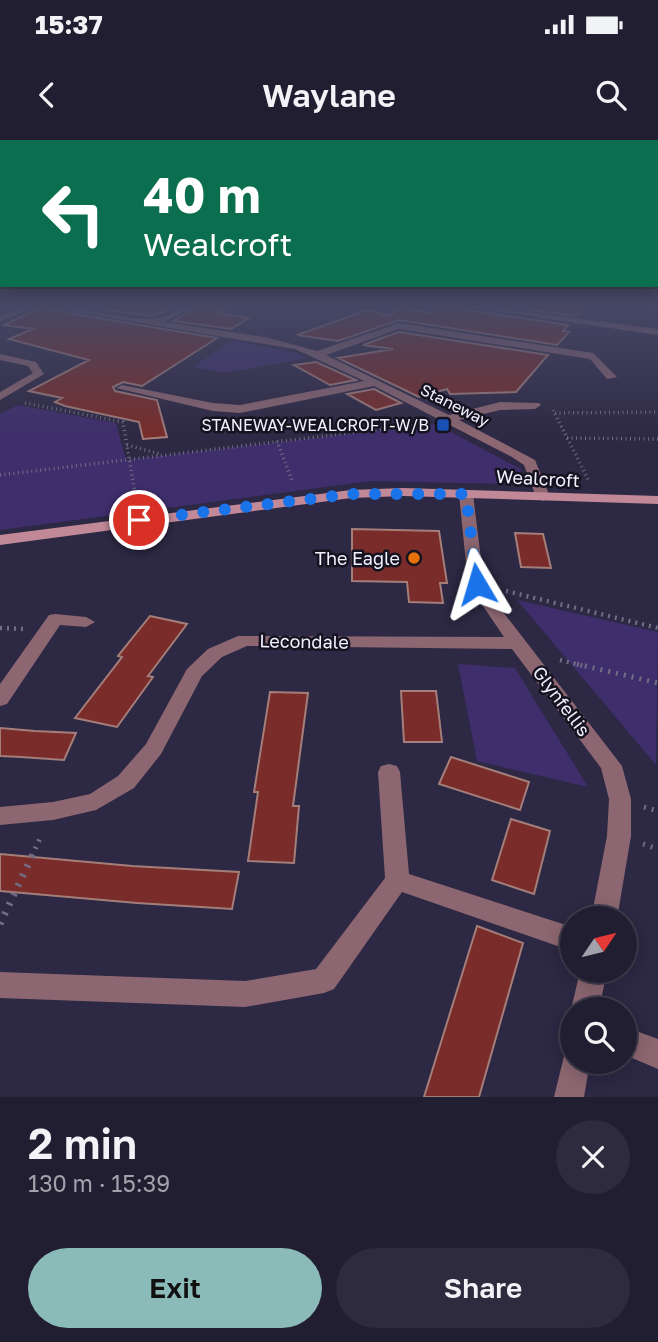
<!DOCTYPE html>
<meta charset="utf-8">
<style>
body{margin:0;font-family:"Golos Text",sans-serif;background:#2e2b3e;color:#f1f3f6;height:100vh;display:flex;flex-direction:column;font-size:26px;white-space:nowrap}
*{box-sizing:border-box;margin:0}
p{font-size:23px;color:#a2a2ac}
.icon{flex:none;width:38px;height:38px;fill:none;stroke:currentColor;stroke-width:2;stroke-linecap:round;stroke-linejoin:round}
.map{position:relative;height:957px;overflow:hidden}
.side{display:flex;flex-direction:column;background:#221e32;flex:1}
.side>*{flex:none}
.banner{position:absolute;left:0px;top:0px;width:658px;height:147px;box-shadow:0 4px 18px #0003,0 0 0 2px #3f3c4d;background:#0b6e4f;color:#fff;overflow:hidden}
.needle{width:46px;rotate:55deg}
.fabs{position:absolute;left:560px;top:766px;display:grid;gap:14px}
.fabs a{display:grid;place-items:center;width:77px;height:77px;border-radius:50%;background:#221e32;box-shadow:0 4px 18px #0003,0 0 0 2px #3f3c4d;font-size:35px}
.pin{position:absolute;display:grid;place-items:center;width:60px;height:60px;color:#fff;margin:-30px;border:4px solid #fff;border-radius:50%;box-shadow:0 2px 7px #0007}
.me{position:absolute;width:77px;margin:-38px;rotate:353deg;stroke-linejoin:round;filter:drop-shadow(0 0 5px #0008)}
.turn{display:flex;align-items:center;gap:24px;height:147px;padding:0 28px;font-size:32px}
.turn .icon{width:91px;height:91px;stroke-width:2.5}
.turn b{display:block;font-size:49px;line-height:60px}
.round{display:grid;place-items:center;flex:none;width:74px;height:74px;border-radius:37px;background:#2e2b3e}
.headline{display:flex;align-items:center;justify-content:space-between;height:119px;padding:0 28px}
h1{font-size:42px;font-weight:600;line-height:52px}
.action{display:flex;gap:14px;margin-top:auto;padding:14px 28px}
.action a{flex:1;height:80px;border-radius:42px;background:#8bbbb9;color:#111;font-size:28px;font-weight:600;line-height:80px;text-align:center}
.action a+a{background:#2e2b3e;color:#f1f3f6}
.status{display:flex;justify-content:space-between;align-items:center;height:49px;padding:0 35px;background:#221e32;direction:ltr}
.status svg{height:19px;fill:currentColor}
header{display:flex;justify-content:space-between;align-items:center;height:91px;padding:0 28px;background:#221e32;font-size:32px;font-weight:600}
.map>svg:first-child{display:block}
.green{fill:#3e2e6c}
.building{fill:#792c29;stroke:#a47e7a;stroke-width:2}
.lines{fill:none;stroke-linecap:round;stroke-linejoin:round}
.path-far3{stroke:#726e85;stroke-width:3.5;stroke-dasharray:1 3.5;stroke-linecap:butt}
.path-far2{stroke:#726e85;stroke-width:4.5;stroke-dasharray:2 5;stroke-linecap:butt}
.path-far1{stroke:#726e85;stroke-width:5;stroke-dasharray:2 6;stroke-linecap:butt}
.path{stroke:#726e85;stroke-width:7;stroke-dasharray:2.5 8;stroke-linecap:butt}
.street{fill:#8c6771;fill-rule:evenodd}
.secondary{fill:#c18897;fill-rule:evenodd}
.route{stroke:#1a73e8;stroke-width:12;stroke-dasharray:0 21.6}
.transit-dot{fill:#1a4fb4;stroke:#15131f;stroke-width:2.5}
.food-dot{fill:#e8710a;stroke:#15131f;stroke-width:2.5}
.labels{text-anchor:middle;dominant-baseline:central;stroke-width:5;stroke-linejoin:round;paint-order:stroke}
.far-street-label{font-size:16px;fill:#f2f0ff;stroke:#15131f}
.far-poi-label{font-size:16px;fill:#f2f0ff;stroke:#15131f;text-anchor:end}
.street-label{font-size:18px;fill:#f2f0ff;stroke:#15131f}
.poi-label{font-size:18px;fill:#f2f0ff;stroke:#15131f;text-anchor:end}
</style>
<div class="status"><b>15:37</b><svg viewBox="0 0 49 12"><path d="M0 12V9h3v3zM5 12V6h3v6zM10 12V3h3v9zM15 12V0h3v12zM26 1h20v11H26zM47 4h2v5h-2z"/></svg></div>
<header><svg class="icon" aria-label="back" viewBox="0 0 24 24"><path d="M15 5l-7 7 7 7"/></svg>Waylane<svg class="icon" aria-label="search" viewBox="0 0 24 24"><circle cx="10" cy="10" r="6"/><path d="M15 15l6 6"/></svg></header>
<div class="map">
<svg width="658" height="957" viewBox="0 0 658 957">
<rect width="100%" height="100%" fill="#2d2843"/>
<path class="green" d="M233,200l62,13 12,5 -83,15 -31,-6z
M18,265l98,18 10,37 310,-36 85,45 -1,10 -16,5 -133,-3 -371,49v-116z
M517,460l141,32 -2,133z
M458,524l57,4 73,119 -111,-26z"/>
<path class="building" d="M77,166h106l-33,10z
M199,166h32l-14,7 32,5 -18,11 -58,-8z
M431,166h27l2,3 108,16 -5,6 6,1 -12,13 -158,-25 -61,21 -41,-6 71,-25 20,6 10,-8 33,5z
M499,166h86l-9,10z
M39,168l178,30 -75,48 -19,-4 -10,5 2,4 42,9 10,37 -24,2 -4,-17 -74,-16 -10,-4 7,-4 -33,-7 60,-31 -80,-21 24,-10 -29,-4z
M399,192l149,23 -32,37 -66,2 -3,-5 -28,8 -81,-39 55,-9 -30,-4z
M316,222l40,18 -26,5 -36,-20z
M374,249l27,14 -25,7 -29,-16z
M352,389l87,2 8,52h-7l3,20 -34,-1 -2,-20 -55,-1z
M515,393l28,1 8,34 -30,-1z
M150,476l37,8 -39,52 5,1 -36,50 -42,-9 47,-61 -4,-1z
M401,551h35l6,51h-38z
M270,552l38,1 -15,113h6l-5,57 -46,-2 10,-69h-4z
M0,588l35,3 41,2 -12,27 -43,-3 -21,-1z
M451,617l78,25 -9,28 -81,-26z
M511,679l39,12 -16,63 -42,-14z
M0,714l132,12 107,6 -7,37 -95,-6 -137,-12z
M477,786l46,17 -44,154h-55z"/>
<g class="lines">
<path class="path-far3" d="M25,263l98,19 14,83
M553,270l36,71
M555,273l103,-1
M567,298l91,1
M277,301l16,42
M127,305l33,9
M0,335l416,-50"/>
<path class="path-far2" d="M506,451l152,37
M0,488l24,1
M560,520l24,6"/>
<path class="path-far1" d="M577,524l81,19
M644,667l14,4
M643,704l15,5
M32,716l10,-22"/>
<path class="path" d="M0,784l33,-70"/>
<path class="street" d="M24,166h12l-36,16v-6z
M40,166c37,-3 73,13 110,13 15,1 29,-13 46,-13l-32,16 101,15 52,14 82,-28 194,30 24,24 -10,2 -17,-20 -191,-30 -73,26 123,60 51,-13 39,1 2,2 -6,4 -35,1 -41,10 76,40 15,37 -7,4 -7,-4 -12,-32 -12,-8 -138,-71 -134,27 -27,-2 -97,-23 6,-3 91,18 27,2 124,-24 -69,-32z
M460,166h22l176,23v6z
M0,214l36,8 8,12 -44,26v-8l33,-19 -5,-7 -28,-6z
M466,350l7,4 11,90 6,11 132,171 9,33v37l-14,83h-26l16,-83 2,-37 -8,-31 -89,-119 -265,-3 -25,11 -20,19 -41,78 -27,34 -38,22 -43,10 -53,5v-18l53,-5 37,-8 28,-18 28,-32 41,-75 21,-20 30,-13 266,1 -36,-53 -9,-90z
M55,474l31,3 9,5 -9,5 -26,-2 -53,79 -7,2v-22l49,-69z
M389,624l8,2 3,6 9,102 163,53v24l-170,-59 -68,97 -10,4 -79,14 -245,-9v-26l245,9 71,-12 69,-91 -7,-106 3,-6z
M580,831h27l-8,39h-27v3l-1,-3z
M625,887l33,12v30l-33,-14z
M572,908v14h18l-6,35h-30l11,-45z"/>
<path class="secondary" d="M403,348l255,8v8l-255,-8 -52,2 -351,47v-10l351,-45z"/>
</g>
<linearGradient id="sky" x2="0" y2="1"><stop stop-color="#191625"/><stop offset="0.55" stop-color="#464866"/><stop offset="1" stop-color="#464866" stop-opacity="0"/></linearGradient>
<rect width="658" height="300" fill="url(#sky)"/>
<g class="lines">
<path class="route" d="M139,380l212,-26h115l11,90"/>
</g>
<rect class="transit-dot" x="436" y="278" width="14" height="14" rx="3.5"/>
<circle class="food-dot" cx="414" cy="418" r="7"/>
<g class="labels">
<g class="far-street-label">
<text transform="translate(455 265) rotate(27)">Staneway</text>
</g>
<g class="far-poi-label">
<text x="429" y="285">STANEWAY-WEALCROFT-W/B</text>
</g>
<g class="street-label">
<text transform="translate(538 338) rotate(3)">Wealcroft</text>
<text transform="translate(304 501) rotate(1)">Lecondale</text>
<text transform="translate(562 561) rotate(53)">Glynfellis</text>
</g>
<g class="poi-label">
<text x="400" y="418">The Eagle</text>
</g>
</g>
</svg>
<div class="fabs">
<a><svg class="needle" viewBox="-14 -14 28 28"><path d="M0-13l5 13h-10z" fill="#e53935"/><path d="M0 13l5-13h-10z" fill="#a2a2ac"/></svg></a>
<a><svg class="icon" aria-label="search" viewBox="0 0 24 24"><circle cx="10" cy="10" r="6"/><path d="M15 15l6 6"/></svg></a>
</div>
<div class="pin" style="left:139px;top:380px;background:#d93025"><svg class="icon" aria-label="arrive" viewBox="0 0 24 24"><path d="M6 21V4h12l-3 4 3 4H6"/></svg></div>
<svg class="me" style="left:477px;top:444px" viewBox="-20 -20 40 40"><path d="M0-17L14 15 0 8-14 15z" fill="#1a73e8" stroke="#fff" stroke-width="4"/></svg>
<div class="banner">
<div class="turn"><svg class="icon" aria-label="left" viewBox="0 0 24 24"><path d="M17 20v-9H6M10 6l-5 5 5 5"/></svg><div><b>40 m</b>Wealcroft</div></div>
</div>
</div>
<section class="side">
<div class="headline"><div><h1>2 min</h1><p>130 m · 15:39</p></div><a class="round"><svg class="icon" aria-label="close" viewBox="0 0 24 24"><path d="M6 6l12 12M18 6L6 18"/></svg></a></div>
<div class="action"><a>Exit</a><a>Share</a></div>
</section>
